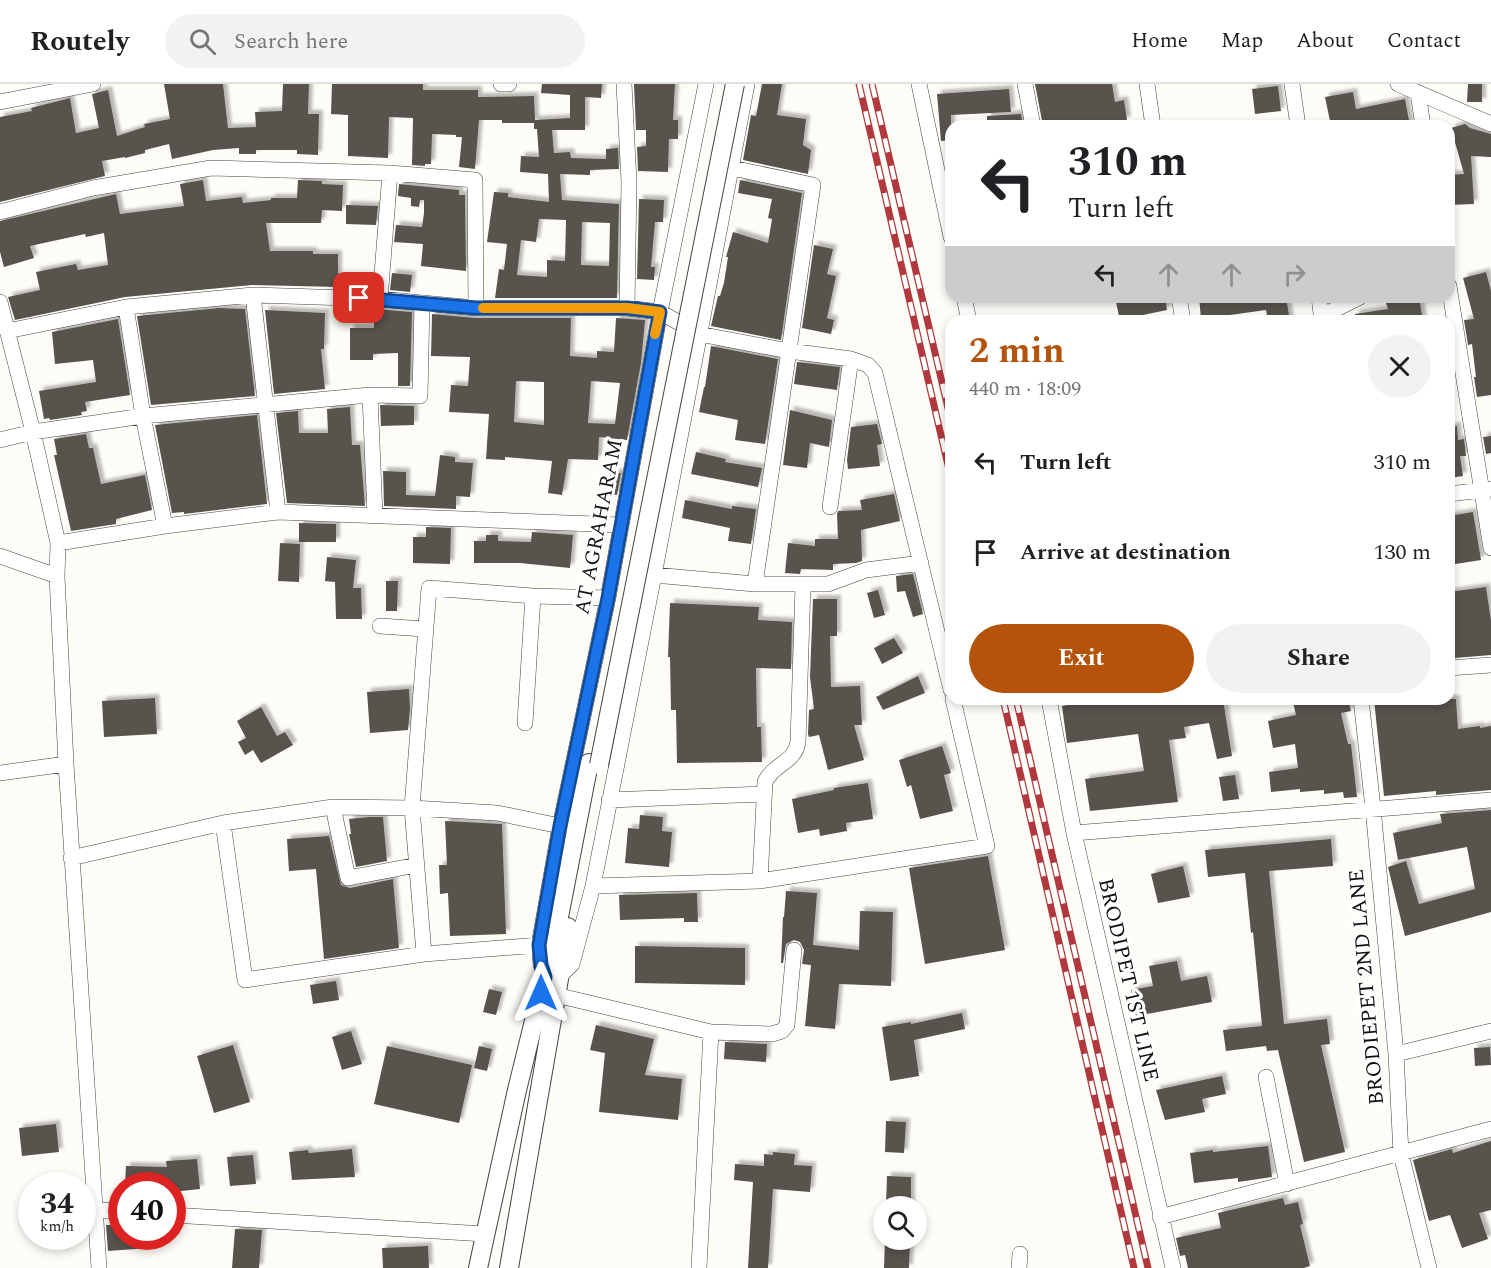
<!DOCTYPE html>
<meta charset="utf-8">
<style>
body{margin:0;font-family:Spectral,serif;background:#f2f2f2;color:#202124;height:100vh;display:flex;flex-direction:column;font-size:22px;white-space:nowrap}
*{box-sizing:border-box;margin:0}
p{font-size:20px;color:#757577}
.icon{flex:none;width:33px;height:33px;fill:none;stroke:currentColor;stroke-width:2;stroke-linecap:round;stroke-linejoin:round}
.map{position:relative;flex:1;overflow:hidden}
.panel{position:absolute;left:945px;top:231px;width:510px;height:390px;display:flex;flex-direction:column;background:#fff;border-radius:18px;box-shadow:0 3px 9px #0003}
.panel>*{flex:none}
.guide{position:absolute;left:945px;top:36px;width:510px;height:183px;border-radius:18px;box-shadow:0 3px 9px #0003;background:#fff;color:#202124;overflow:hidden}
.tools{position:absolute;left:873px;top:1112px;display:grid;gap:12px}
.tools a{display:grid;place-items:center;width:54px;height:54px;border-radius:50%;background:#fff;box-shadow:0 3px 9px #0003;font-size:30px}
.speed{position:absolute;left:18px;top:1088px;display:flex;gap:12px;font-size:30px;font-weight:700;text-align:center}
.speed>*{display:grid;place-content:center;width:78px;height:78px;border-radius:50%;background:#fff;box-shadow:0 3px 9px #0003;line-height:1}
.speed small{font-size:15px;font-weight:400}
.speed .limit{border:9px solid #d22;background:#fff;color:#111}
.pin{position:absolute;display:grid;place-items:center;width:51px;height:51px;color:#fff;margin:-26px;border-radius:12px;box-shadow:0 3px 9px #0006}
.me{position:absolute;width:66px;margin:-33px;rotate:0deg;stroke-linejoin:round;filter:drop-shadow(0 0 4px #0008)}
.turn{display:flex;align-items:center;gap:21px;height:126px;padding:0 24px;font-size:27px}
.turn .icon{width:78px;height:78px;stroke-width:2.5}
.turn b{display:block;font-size:42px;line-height:51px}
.lanes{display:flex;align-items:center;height:57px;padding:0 24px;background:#0003;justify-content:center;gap:30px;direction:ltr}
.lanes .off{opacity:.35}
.round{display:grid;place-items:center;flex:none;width:63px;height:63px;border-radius:32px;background:#f2f2f2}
.overview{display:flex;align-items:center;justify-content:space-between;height:102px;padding:0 24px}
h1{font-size:36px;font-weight:700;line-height:45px;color:#b45309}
.cta{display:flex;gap:12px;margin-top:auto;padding:12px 24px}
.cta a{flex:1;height:69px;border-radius:36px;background:#b45309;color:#fff;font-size:24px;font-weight:700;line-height:69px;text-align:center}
.cta a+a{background:#f2f2f2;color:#202124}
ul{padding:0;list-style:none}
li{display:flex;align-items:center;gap:18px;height:90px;padding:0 24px}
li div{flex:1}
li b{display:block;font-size:22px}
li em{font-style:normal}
header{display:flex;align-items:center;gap:36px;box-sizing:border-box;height:84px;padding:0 30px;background:#fff;border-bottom:2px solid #e0e0e0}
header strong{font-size:28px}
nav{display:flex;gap:33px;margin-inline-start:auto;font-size:21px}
.search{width:420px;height:54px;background:#f2f2f2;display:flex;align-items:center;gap:15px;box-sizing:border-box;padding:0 21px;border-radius:33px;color:#757577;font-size:22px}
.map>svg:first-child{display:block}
.building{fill:#58524e;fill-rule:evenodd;filter:url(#shadow)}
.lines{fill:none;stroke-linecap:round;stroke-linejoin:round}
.minor-casing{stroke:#444;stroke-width:16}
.tertiary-casing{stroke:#444;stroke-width:20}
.minor{stroke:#fff;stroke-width:15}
.tertiary{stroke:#fff;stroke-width:18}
.rail-casing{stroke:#b1393e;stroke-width:7}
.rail{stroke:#fff;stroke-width:4.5;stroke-dasharray:14;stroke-linecap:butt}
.tertiary-bridge-casing{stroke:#444;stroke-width:20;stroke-linecap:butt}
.tertiary-bridge{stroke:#fff;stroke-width:18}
.route-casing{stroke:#114b97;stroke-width:15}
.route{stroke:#1a73e8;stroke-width:10}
.slow{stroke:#f59e0b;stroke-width:10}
.labels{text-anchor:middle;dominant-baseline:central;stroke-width:6;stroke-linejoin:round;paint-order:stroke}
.street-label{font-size:21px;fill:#111;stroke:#fff}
</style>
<header>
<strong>Routely</strong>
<div class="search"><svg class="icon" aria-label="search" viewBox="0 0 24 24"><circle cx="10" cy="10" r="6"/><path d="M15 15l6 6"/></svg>Search here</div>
<nav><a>Home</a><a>Map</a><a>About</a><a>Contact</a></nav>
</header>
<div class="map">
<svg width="1491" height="1184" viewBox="0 0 1491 1184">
<defs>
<filter id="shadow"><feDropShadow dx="4" dy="-4" stdDeviation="1.5" flood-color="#0004"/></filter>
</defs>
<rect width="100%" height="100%" fill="#fefcf6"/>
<path class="building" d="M164,0h59l5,44 28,-1 -1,-15 27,-1 1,-27h26l-1,30h11l-1,41 -21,-1v-4h-41v4h-17v-6l-26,2 -41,9 -3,-15 -24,6v3l-20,5v-1l-23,4 3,15 -105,26v-85l32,-6 -1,-3 39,-10 6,35 23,-5 -7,-34 16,-4 9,46 28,-9 -1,-3 26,-5z
M332,0h91v6h55v7l56,-1 1,24 35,-2v-23l-29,-2 1,-9h60l-1,14 -16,-1v33h-33l2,23 16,-1 1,6 35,1v-10l12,-1 1,21 -29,1v5l-30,-1 2,26 57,4 -2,94h-122l4,-29 5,1 3,-26 -20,-2 7,-50 14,1v4l41,5 -1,-28 -28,-2 1,-16 18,1 -2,-28h-3v-6h-32v-3h-23l-4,49 -16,-2 3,-30h-6v-2l-24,-1 -1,30h-6v2l-13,-1 1,-47 -24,-1 -1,41 -40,-2v-41l-17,-1zM539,135l27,1 -1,41 -18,-1v17l-30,-2 4,-35 15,2zM582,138l28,1 -1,43 -28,-1z
M634,0h41l-2,36h5v19h-9l-1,33 -30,-1 -1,-24 9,-1v-16h-10z
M762,0h20l-5,31 29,4 -3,26 8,5 -3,24 -65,-14 8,-45 5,1z
M1035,0h77l3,18 9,-2 3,20 -36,6h-48z
M1468,0h14v18h-15z
M1278,2l3,25 -26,3 -3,-25z
M1009,5l2,23 -60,3v25l-10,1 -4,-47z
M1353,8l3,17 49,-10 5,27h-79l-6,-29z
M1021,30l2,12h-36v-10z
M1465,40l5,4 21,6v23l-20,-1 3,48 -25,1v-30l15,-1 -13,-46z
M203,96l3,21 36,-4 1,6 28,-3v-2h26l1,-18 24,1v3l21,1 -1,26 -20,-1 -1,13h-55l4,28h43v3h25v33l-86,-2 -127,12 -110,23 -7,-23 32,-7 -4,-18 40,-8 2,6 30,-5 -4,-32 -18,4 -1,-3 -55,12 4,12 -30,9 -4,-15v-31l116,-27 4,20 64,-8 -4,-22z
M740,96l62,13 -21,147 -70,-14 7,-30h2l4,-13 4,-26h-2l7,-25 35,11 4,-24 -4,-1 4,-19 -34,-6z
M399,100l60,6v5h6l1,76 -45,-5 2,-22 -29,-2 2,-17 26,2 2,-14v-13h-4l-1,7 -8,-1v-8l-13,-2z
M639,115l25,1 -1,22h-8l-4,45h4l-1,13 -17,-1z
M346,121l32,1 -2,19 -30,-1z
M814,161l19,4 -6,25 9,2 -9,42 7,2 -3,14 -29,-6z
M1486,188l5,19v104l-14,2 -3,-20h2l-4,-33 -4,1 -4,-25 10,-1 -11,-41z
M392,189l20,2 -2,17 -20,-2z
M1115,213h50l2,13 -29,6 1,5h-19z
M1199,213h87l4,24h-22l-2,-11 -65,9z
M1384,213h35l4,24h-67l-1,-7 33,-5z
M219,224l26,1 10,87 -104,9 -14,-89z
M374,225l38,3 -2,74h-12v-33l-25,1v6h-23v-32h24z
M265,226l60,3 -1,36h-3l4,40 -51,5z
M432,230l44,4h95l-1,38 27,2v-7l17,1 2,-34 29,2 -4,43 -14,77 -28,-3 -1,23 -30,-1 -6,36 -14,-2 4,-32 -47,-4v3l-19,-1 3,-45 -40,-2 2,-27 17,1 2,-29 -39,-1zM516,297l28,1v43l-30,-3zM591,297l29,2 -5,41 -27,-1z
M118,235l12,76 -45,7 2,9 -6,1 1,3 -32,5 -1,-2 -5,1 -5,-28 57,-9 -3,-22 -38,4 -3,-32z
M711,262l67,13 -13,85 -30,-4 3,-20 -39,-8 5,-25h1z
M797,278l43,5 -3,23 -43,-6z
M380,321l34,1v19l-33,1z
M350,323l2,38h8l5,61 -78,-3 -11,-90 22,-2 1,22h29l-1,-24z
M790,326l42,10 -3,27 -19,-4 -3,25 -24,-3z
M257,331l10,89 -83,10v-2l-12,1 -17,-88z
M877,340l5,20 -5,1 3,21 -32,3 -1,-9 4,-33z
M1457,342l1,14 6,-1 2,17h-6l3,20 -14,2v-51z
M86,350l3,14h4l8,36 44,-9 7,35 -36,9v5l-45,7 -17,-76h3l-3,-16z
M1491,352v17l-5,1 -3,-17z
M696,368l30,7 -1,3 37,6 -4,19 -67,-13z
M440,371l15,2v5l18,1 -3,34 -14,-1v13l-72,-3 -1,-35 23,1v23l29,1z
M610,389h11l-4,22 -8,-1z
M894,410l6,27 -39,9 1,31 -6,2 -23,1v6l-32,-1 -1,5 -15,-1 3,-30 27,3v-7h23l-1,-25 1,-3 24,-1 -2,-10z
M685,416l47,9v-3l24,3 -5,35 -23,-3 2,-13 -48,-10z
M1473,428l8,48 -32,5v-49z
M299,439l37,1v18h-37z
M426,443l25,1 -1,36 -37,-1v-26h13z
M532,448l41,3 -3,33 -50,-5h-46v-22h12v-6h12v6l33,1z
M280,459l20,1 -1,38 -21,-1z
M327,473l29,3 -3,28h8l1,31h-26l-1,-37 -10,-1z
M913,490l10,40 -10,3 -8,-26 -8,1 -1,-16z
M386,497h12l-1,30h-11z
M1486,503l5,34v34l-36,3 -4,-29h-2v-37z
M878,506l7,25 -11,3 -7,-25z
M813,515h24v37h-7l1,51 29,-1 2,39h-8l10,35 -36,10 -9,-35 -10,2 -1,-3 1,-24 5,-1 -4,-32z
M670,519l89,4 -1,13 34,2 -1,47 -35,-1 1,59h4l1,35 -85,1 -1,-53h-5l-1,-53h-2z
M894,554l9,15 -21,11 -8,-16z
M918,592l7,17 -42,17 -7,-13z
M409,605l1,19 -2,22 -38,3 -3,-41z
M155,614l2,36 -53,3 -2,-36z
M1097,615l1,2 25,-2 1,6 37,-6h62l9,57 -15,3 -8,-36 -25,4 2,11 -17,2 9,62 -88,9 -5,-32 59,-8 -6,-37 -71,9 -5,-37z
M1308,615h40l3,12 -10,2 7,31h3l6,53 -13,1 -1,-6 -19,2v-4l-24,2v-3l-29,3 -2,-20 29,-4 -3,-24 -22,4 -5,-27 28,-6 -3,-13z
M1374,615h82l2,30 22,-3v2l11,-2v64l-55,5v-4l-52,5z
M261,623l16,29 8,-4 8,13 -32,18 -8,-13 -8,5 -7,-13 8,-4 -9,-17z
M942,662l9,27 -7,2 9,36 -33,8 -9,-34 -4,2 -8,-27z
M1235,691l4,24 -16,2 -4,-24z
M868,699l5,36 -27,4 1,8 -27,5 -1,-7 -21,4 -6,-34 42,-9v-2z
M1491,726v102l-86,24 -17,-69 18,-6 13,43 56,-15 -8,-42 -69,13 -5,-27 49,-10 -2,-9z
M640,731l23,2 -1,14 10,1 -3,35 -44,-4 3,-35 11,1z
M369,733h14l4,44 -31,6 -7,-33h2l-2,-15z
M445,737l57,3 4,110 -56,2 -2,-43 -8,1 -1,-29h8z
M329,752l12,49 9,3 43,-9 6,69 -75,11 -8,-90 -27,2 -2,-32z
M1331,755l2,27 -64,5 15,153 43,-5 3,25 -9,1 24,107 -41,10 -26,-112 -11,1 -1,-5 -40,5 -3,-21 39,-4 -9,-94 -2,1 -6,-60 -37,4 -3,-27z
M988,772l17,94 -80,14 -16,-96z
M1183,782l7,31 -32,6 -7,-29z
M786,807l31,2 -4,52 46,5 1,-39 33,1 -2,74 -52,-2 -4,45 -30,-3 6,-61 -9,-1 2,-14 -4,-8 -6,-2 -8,4 -3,19h-2l2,-46h1z
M697,809l1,29h-14v-4l-64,2 -1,-25z
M635,862l110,2v37l-110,-2z
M1177,877l4,20 26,-5 5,26 -76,14 -5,-26 22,-4 -4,-20z
M336,897l3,19 -26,4 -3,-19z
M489,905l13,3 -6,23 -13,-3z
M962,929l3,16 -51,11 5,36 -29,5 -8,-54 29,-5v2z
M596,941l58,14 -9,36 37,4 -4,41 -79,-8 6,-59 -15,-3z
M351,947l11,33 -20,6 -10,-33z
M725,958l42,2 -1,18 -42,-3z
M233,961l17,57 -36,11 -17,-57z
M387,962l85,19 -13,58 -85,-19z
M479,962l13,3 -5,22 -13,-3z
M1490,963l1,18 -16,1 -1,-18z
M1222,992l4,18 -24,5 3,13 -40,8 -9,-30z
M886,1037l20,1 -2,31 -19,-1z
M56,1040l3,28 -37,4 -3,-28z
M1491,1057v69l-12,3 9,26 -26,9 -12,-33 -21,6 -16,-61 39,-11 1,4z
M1268,1062l4,31 -34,5v-4l-44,5 -4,-30 23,-3v2z
M352,1065l3,28 -63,3 -3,-28 19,-2 1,3z
M773,1068l22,2 -1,11 18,1 -2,26 -37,-3 -5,79h-20l5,-86 -19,-2 1,-16 29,2v-12l9,1z
M253,1071l3,29 -26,2 -3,-29z
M197,1075l3,30 -28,3v-7h-47l1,-19 41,1 -1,-6z
M887,1092l24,1v29h-25z
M1283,1114l2,7 13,-3 5,22 -3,1 10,41 -6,2h-116l-3,-13 -5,1 -4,-18 45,-10 -3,-15z
M106,1141h16v11h27v12l-41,3z
M235,1145l27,1 -3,38h-27z
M885,1155h25l-1,29h-25z
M428,1162l1,22h-46l-1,-20z"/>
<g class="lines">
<g class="minor-casing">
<path id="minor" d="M501,0h8
M624,0l5,98 -2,126
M919,0l32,153
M1025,0l8,42
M1147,0l6,42
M1292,0l6,42
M1398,0l93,40
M1418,9l5,33
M0,18l93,-18
M732,84l81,17 -58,399
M0,128l93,-24 118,-20 179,5 85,7 1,128
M1449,202l42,262
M253,211l25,217
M964,213l5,24
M1179,213l4,24
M1319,213l3,24
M380,215l10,-126
M0,218l33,130 25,111 -1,33 9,188 33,504
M126,223l17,109 22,110
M1322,232l38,-19
M7,247l119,-24 127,-12 127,4 96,9h151l33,4 39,22 90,17 62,8 -21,148
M851,275l17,6 7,8 76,317
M370,311l5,121
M0,356l33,-8 110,-16 227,-21 50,1 2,-93
M1449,410l42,-5
M58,459l107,-17 113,-14 343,13
M0,472l57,20
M654,491l101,9h73l38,-14 55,-7
M380,542l45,3
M1449,584l42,-3
M1049,615l25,134 99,435
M1361,615l12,109 23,246 5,100 28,114
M525,639l8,-127
M0,689l66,-9
M609,716l155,-6
M333,723l15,71 69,-13
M223,739l22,157 179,-26 115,-9
M1074,749l417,-33
M71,774l152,-35 110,-16 79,1 85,5 63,13
M760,797l5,-99c9,-19 30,-19 33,-40l5,-157
M593,802l167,-5 227,-35 -34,-147
M424,870l-12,-146 17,-220 104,8 75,2
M545,893l-4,-12 -2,-20 21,-119 48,-228 52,-286 46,-228
M559,893l13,-13 21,-78 61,-311 93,-491
M556,911l155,37 61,2 10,-3 5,-6 7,-75
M1396,970l95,-23
M1266,993l21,107
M96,1126l26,1
M172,1131l313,19
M1160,1133l331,-88
M699,1184l12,-236
M1019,1184l1,-14"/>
</g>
<g class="tertiary-casing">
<path id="tertiary" d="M478,1184l39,-178 40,-163 32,-164
M509,1184l59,-341"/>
</g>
<use href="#minor" class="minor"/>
<use href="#tertiary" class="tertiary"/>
<g class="rail-casing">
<path id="rail" d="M859,0l92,394
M872,0l79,337
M1003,615l131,569
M1016,615l132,569"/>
</g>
<use href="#rail" class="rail"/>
<g class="tertiary-bridge-casing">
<path id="tertiary-bridge" d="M599,681l136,-681"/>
</g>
<use href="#tertiary-bridge" class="tertiary-bridge"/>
</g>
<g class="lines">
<g class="route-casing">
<path id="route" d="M359,214l117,10h151l33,4 -52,286 -48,228 -14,79 -7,40 2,20 4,12 -4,16"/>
</g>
<use href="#route" class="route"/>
<path class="slow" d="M483,224h144l33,4 -5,22"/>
</g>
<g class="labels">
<g class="street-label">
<text transform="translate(599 443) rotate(-79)">AT AGRAHARAM</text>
<text transform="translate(1128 896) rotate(77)">BRODIPET 1ST LINE</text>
<text transform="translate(1367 903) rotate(-95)">BRODIEPET 2ND LANE</text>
</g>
</g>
</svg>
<div class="tools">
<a><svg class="icon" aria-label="search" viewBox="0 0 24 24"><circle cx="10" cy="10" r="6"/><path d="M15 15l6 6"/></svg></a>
</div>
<div class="speed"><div>34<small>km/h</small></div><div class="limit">40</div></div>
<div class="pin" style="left:359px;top:214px;background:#d93025"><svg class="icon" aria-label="arrive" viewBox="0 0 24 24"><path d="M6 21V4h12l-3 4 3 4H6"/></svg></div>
<svg class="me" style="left:541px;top:909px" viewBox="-20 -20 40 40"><path d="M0-17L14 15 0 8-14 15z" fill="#1a73e8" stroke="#fff" stroke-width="4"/></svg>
<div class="guide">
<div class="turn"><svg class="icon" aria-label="left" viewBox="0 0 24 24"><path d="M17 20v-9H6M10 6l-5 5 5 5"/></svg><div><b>310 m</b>Turn left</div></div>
<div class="lanes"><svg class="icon" aria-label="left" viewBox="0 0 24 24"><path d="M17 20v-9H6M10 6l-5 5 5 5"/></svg><svg class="icon off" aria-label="ahead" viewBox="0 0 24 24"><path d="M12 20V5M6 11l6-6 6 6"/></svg><svg class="icon off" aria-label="ahead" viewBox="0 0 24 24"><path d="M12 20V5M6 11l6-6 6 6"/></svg><svg class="icon off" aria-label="right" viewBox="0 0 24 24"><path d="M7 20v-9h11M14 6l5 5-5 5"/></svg></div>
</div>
<section class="panel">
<div class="overview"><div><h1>2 min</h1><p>440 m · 18:09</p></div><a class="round"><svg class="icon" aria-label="close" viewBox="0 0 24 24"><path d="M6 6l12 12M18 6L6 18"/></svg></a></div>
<ul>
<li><svg class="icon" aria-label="left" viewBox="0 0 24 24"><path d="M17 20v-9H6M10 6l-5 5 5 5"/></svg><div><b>Turn left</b></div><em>310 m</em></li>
<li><svg class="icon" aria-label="arrive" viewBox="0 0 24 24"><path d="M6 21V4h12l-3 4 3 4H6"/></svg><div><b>Arrive at destination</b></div><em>130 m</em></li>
</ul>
<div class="cta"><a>Exit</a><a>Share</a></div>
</section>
</div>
